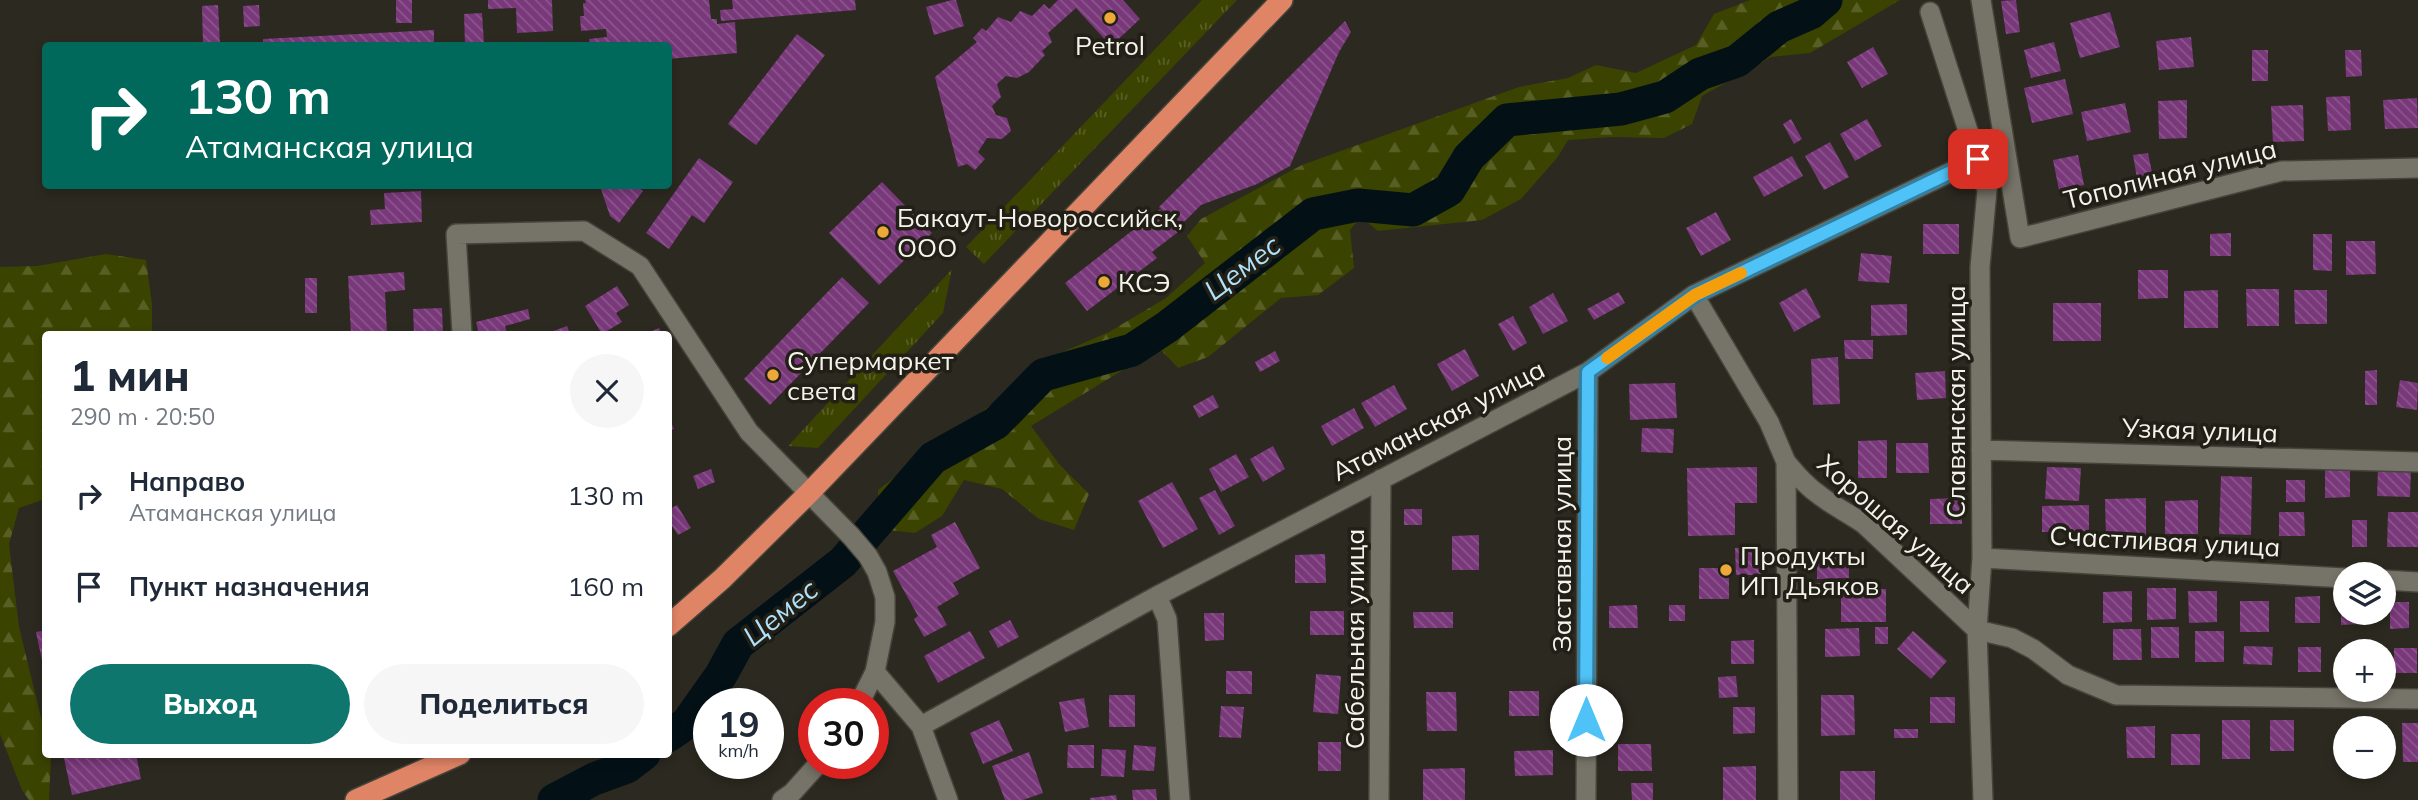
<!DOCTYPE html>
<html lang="ru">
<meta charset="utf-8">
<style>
body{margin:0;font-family:Mulish,sans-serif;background:#f6f6f7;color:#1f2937;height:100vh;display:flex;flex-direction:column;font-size:26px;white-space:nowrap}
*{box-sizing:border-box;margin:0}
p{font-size:23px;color:#747a83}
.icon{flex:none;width:38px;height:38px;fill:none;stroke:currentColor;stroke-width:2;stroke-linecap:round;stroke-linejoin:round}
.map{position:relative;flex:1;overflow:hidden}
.sheet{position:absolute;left:42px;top:331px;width:630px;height:427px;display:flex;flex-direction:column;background:#fff;border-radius:7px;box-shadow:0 4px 10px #0003}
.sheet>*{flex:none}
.hud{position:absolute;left:42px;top:42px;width:630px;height:147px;border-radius:7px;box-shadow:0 4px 10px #0003;background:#00695c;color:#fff;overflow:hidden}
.fabs{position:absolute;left:2333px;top:562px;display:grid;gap:14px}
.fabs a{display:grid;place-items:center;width:63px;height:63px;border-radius:50%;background:#fff;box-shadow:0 4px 10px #0003;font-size:35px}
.speed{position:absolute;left:693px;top:688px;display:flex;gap:14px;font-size:35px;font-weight:700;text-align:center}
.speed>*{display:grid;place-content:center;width:91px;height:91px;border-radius:50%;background:#fff;box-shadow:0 4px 10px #0003;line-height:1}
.speed small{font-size:18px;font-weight:400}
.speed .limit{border:10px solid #d22;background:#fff;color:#111}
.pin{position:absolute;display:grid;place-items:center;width:60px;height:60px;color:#fff;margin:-30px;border-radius:14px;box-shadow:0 4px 10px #0006}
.me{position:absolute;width:77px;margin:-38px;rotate:0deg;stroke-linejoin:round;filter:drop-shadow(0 0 5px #0008)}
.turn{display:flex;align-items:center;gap:24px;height:147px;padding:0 28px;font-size:32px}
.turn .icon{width:91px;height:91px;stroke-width:2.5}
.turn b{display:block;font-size:49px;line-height:60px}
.round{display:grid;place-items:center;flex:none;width:74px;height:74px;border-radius:37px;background:#f6f6f7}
.summary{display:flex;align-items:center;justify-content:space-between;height:119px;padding:0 28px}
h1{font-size:42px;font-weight:800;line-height:52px}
.button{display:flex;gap:14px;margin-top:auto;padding:14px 28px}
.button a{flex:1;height:80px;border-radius:42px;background:#0f766e;color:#fff;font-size:28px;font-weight:800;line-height:80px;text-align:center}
.button a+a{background:#f6f6f7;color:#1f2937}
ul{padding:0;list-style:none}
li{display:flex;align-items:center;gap:21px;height:91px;padding:0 28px}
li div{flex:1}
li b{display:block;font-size:26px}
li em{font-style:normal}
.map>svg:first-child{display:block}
.grass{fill:url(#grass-tufts)}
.forest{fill:url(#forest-firs)}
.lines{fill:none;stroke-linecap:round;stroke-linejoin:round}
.river{stroke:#031117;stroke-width:33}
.building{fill:url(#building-back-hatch)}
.street-casing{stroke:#45443b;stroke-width:22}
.highway-casing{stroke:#45443b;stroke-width:24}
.street{stroke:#767368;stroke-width:19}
.highway{stroke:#e08466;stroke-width:21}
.route-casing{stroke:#337fa1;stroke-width:18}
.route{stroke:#4fc3f7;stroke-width:12}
.slow{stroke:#f59e0b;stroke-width:12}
.poi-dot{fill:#eca93a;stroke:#222016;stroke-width:2.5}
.labels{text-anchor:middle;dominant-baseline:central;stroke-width:7;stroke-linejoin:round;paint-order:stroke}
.poi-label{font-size:26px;fill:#f4f3ec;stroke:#222016;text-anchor:start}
.street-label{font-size:26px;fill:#f4f3ec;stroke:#222016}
.water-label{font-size:28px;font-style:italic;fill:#b0e2fb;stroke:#222016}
</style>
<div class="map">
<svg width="2418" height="800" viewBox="0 0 2418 800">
<defs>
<pattern id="grass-tufts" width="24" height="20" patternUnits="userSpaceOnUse" patternTransform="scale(1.75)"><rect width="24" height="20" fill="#3b4300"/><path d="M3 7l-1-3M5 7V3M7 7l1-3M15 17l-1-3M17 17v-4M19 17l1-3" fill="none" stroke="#585f25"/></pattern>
<pattern id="forest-firs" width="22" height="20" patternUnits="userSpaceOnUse" patternTransform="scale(1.75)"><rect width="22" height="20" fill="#3b4300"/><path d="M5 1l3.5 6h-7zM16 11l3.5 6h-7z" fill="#585f25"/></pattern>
<pattern id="building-back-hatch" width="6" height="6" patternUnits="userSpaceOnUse" patternTransform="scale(1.75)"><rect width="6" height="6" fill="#78387a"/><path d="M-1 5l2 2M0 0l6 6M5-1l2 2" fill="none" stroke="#8c558d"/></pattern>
</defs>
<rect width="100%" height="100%" fill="#2c2920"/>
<path class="grass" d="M1202,0h35l-253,264 -18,-17z
M952,269l-9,44 -125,135 -30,-2z"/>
<path class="forest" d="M1750,0h150l-90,53 -39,4 -69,39 -10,28 -28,14 -53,-1 -43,3 -11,18 -36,41 -39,21 -104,11 -17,-14 -11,13 4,38 -36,27 -37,3 -73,59 -30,11 -19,-20 -128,78 28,38 30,30 -15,36 -35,-11 -37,-30 -38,-9 -22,36 -27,17 -27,-3 -9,-19 -1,-21 180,-136 51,-22 57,-34 39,-35 -18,-27 14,-17 101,-54 217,-78 49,-9 28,-13 40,8 60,-28 18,-31z
M106,254l40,6 6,44v30h-106l-1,165 -26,9 -10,36 10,83 26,107 1,20 5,1 -2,45h-20l-7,-10 -22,-56v-467l37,-1z"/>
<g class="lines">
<path class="river" d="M668,736l19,-13 34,-48 17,-31 105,-82 90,-104 63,-35 47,-48 89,-25 35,-23 146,-113 45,-9 55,5 36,-20 20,-33 38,-37 114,-11 44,-12 35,-23 37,-13 42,-34 32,-14 15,-13
M554,800l40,-21 33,-12 17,-13"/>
</g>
<path class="building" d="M396,0h16v23h-16z
M488,0h64l1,31 -36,2 -1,-25 -28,1z
M585,0h124l2,19h6v5l18,-2 2,31 -69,6v-13h-78l-1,-7 18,-2 -1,-8 -25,2 -1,-15h4l-1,-13h3z
M732,0h123l1,10 -135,11 -1,-11 13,-1z
M952,0h4l8,26 -30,9 -8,-28z
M1058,0h65l17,19 -29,27 -35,-38 -28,25 4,9 -10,9 3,4 -16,17 -12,6 -11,-2 -9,8 4,13 -9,9 4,9 11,3 4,13 -9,8 -15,-1 -9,14 7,7 -10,11 -8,-6 -9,3 -23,-90 42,-35 -4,-4 9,-10 4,3 12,-14 13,5 9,-11 12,5 12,-12 5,5z
M2016,0l4,32 -14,2 -5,-33z
M218,5l2,40 -17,1 -1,-40z
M259,5l1,21 -16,1 -1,-21z
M2110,12l10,35 -40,11 -10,-35z
M482,13l2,30 -19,1 -1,-30z
M1345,21l6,11 -12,20 -49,114 -33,18 -56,21 -22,22 -20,-20z
M434,30v16h-171v-7z
M797,34l28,21 -69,90 -28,-21z
M2191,37l3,30 -35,3 -3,-29z
M2054,42l7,29 -30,7 -7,-28z
M1873,47l15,27 -26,14 -15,-26z
M2252,50h16v31h-16z
M2345,50h16l1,26 -16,1z
M2065,79l8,35 -41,9 -8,-35z
M2350,96l1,34 -23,1 -2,-34z
M2417,98l1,30 -33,1 -2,-29z
M2187,100v38l-28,1 -1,-38z
M2125,103l6,29 -44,9 -6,-29z
M2303,105l1,36 -31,1 -2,-36z
M1791,119l11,20 -8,5 -11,-20z
M1867,119l15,27 -27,15 -15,-27z
M1830,142l19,35 -25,13 -19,-34z
M2148,153l7,34 -16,3 -6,-35z
M2078,155l6,30 -25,5 -6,-30z
M1792,156l11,20 -39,21 -11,-20z
M699,158l34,24 -29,41 -12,-8 -23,34 -23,-16z
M882,182l50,51 -53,52 -50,-52z
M600,186h35l8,5 -24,32 -9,-7z
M421,191l1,31 -51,3 -1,-15 15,-1 -1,-16z
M1160,209l18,23 -26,20 5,6 -70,53 -22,-28z
M1716,212l15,28 -30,16 -15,-28z
M1923,224h36v30h-36z
M2231,233v23h-21v-22z
M2313,234h19v37l-19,-1z
M2346,241h29l1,33 -30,1z
M1861,253l31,3 -3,27 -31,-2z
M2138,270h30v28l-30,1z
M404,272l1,18 -20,2 2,42h-36l-3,-58z
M842,277l27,26 -99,102 -26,-26z
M305,278h12v35h-12z
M617,286l12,19 -13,8 6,9 -20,12 -17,-28z
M1806,288l15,29 -27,15 -15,-29z
M2246,289h33v37h-32z
M2218,290v38h-34v-37z
M2294,290h33v34h-32z
M1619,292l6,11 -31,17 -7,-11z
M1553,293l15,28 -25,13 -14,-27z
M2053,303h48v38h-48z
M1907,304v31l-36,1v-31z
M442,308l1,26h-29l-1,-25z
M528,309l2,10 -25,7 2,8h-28l-3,-12z
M1513,316l14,27 -14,8 -15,-27z
M567,326l3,8h-25z
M659,328l3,6h-17z
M1844,340h29v19h-28z
M1465,349l14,27 -27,15 -15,-27z
M1275,351l5,10 -20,11 -5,-10z
M1838,357l2,47 -27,1 -2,-46z
M2377,370v35h-12v-34z
M1945,371l1,27 -29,2 -2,-27z
M2400,380l18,3 -1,27 -21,-3z
M1675,383l2,35 -47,2 -1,-36z
M1394,385l13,24 -32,18 -14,-24z
M1213,395l6,12 -20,11 -6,-12z
M1354,408l10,20 -32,18 -11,-20z
M668,415l6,14 -6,2z
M1642,428l32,1 -1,24 -32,-1z
M1887,440v38h-29v-37z
M1896,443h32l1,30h-33z
M1273,446l12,23 -22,13 -13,-23z
M1236,454l13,23 -28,15 -12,-23z
M1757,467v36h-22v32l-47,1 -1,-68z
M2047,467l34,1 -2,33 -34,-2z
M2378,468l33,1 -1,28 -33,-1z
M711,469l4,13 -17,7 -5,-13z
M2325,470h25v27l-25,1z
M2221,476l31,1 -1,58 -32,-1z
M2286,480h19v22h-19z
M1172,482l26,47 -35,19 -25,-47z
M1215,490l20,36 -16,9 -20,-37z
M1962,498v26h-32v-25z
M2146,498v39l-40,1 -1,-39z
M2198,500v34h-33v-33z
M677,505l14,23 -13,7 -10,-15v-10z
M2089,505v27h-47v-26z
M1404,509h18v16h-18z
M2279,512h25l1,24h-26z
M2388,512h30v35h-31z
M2352,520h15v27h-15z
M955,522l25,46 -27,15 6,11 -22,13 10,18 -23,12 -10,-18 4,-3 -25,-45 44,-24 -6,-12z
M1479,535v35h-27v-34z
M1761,547l1,28h-26l-1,-27z
M1325,554l1,29h-31v-28z
M1849,556v22l-32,1v-22z
M1699,568h30v31h-30z
M1809,583h19l1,11h-19z
M2147,588h29v31l-29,1z
M1841,589h45v33h-45z
M2132,591v31l-29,1v-31z
M2188,591h29v31l-28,1z
M2320,596v27h-25v-26z
M2341,598h4v14h15v12l-19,1z
M2240,601h29v31h-29z
M2390,602h19v26l-19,1z
M1637,605l1,23h-29v-22z
M1669,605h16v16h-16z
M1310,611h34v24h-34z
M1413,612h40v16h-39z
M1204,613h20v27l-19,1z
M1010,620l9,17 -21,11 -9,-17z
M1875,627h13v17h-13z
M2151,627h28v31h-28z
M1859,628l1,28 -35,1v-28z
M2113,629h28l1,31h-29z
M46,630v40h-2l-8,-38z
M970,631l15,27 -47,25 -14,-27z
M1913,631l34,30 -16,18 -34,-30z
M2195,631h29v31h-29z
M1754,640v24h-23v-23z
M2244,646l29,1 -1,18 -29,-1z
M2298,647h23v25h-23z
M2394,648h23v25h-23z
M1226,671h26v23h-26z
M1316,674l25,2 -3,38 -25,-2z
M1736,676l2,21 -19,1 -1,-21z
M1509,691h30v25h-30z
M1426,692h30l1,39h-30z
M1109,695h26v32h-26z
M1821,695h33l1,40 -34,1z
M1930,697h25v26h-25z
M1084,698l5,29 -24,5 -6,-30z
M1221,706l23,1 -3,31 -22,-1z
M1733,707h22v26l-22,1z
M999,720l14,31 -30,13 -13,-31z
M2222,720h28v39h-28z
M2270,720h24v31h-24z
M2402,723h16v39h-15z
M2155,726v32h-28l-1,-31z
M1894,729h24v9h-24z
M2171,734h29v31h-29z
M1318,742h23v29h-23z
M1618,744h33l1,27h-34z
M1068,745h26v23h-27z
M1134,745l22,2 -2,24 -22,-1z
M1102,749l24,1 -2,27 -23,-1z
M1553,750v25l-38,1 -1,-25z
M1029,752l14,41 -20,7h-18l-13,-34z
M63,754h73l5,25 -69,16z
M1756,766v34h-33v-33z
M1465,768v32h-42v-31z
M1840,771h35v29h-35z
M1631,783h22v17h-21z
M1156,789l1,11h-24l-1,-10z
M1116,795l1,5h-27v-2z"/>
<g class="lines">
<g class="street-casing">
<path id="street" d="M1981,0l39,238 262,-67 136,-3
M1930,12l57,178 -7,77 2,291 -5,72 6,170
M1694,295l75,127 17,40 2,338
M462,334l-6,-100 128,-3 56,35 109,166 102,104 17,20 9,16 8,25v25l-10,50 -16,32
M1981,450l437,12
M1786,462c11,13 21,25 36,35 13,10 28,17 42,27l113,106 35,8 21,11 35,26 48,20 302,4
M1982,558l363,20
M2384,580l34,2
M1157,596l10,23 13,181
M875,672l46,54 27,74
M921,726l236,-130 431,-224 106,-77 284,-136
M782,800l10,-7 27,-30
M1379,800l2,-321
M1586,800l2,-428"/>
</g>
<g class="highway-casing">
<path id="highway" d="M668,626l54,-47 88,-87 472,-492
M356,800l104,-46"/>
</g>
<use href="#street" class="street"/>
<use href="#highway" class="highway"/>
</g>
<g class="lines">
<g class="route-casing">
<path id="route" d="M1586,720l2,-348 107,-77 283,-136"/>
</g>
<use href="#route" class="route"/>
<path class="slow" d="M1607,358l88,-63 46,-22"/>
</g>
<g class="poi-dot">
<circle cx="1110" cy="18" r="7"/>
<circle cx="883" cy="232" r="7"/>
<circle cx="1104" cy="282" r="7"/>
<circle cx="773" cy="375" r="7"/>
<circle cx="1726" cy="570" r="7"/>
</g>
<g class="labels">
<g class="poi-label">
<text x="1110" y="45" text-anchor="middle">Petrol</text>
<text x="897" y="217">Бакаут-Новороссийск,<tspan x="897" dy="30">ООО</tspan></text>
<text x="1118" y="282">КСЭ</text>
<text x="787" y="360">Супермаркет<tspan x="787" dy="30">света</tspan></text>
<text x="1740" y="555">Продукты<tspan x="1740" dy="30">ИП Дьяков</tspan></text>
</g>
<g class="street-label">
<text transform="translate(2170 174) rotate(-14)">Тополиная улица</text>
<text transform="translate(1955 402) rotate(-90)">Славянская улица</text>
<text transform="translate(1438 420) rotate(-27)">Атаманская улица</text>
<text transform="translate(2200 430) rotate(2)">Узкая улица</text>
<text transform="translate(1896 524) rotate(41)">Хорошая улица</text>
<text transform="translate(2165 541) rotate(3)">Счастливая улица</text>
<text transform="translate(1561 544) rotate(-90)">Заставная улица</text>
<text transform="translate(1354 639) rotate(-90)">Сабельная улица</text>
</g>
<g class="water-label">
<text transform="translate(1242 267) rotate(-37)">Цемес</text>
<text transform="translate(780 612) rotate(-39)">Цемес</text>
</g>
</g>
</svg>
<div class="fabs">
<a><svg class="icon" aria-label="layers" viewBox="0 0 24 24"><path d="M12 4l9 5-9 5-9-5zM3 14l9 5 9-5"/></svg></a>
<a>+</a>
<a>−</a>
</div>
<div class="speed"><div>19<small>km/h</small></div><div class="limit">30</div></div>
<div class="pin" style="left:1978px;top:159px;background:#d93025"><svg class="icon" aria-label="arrive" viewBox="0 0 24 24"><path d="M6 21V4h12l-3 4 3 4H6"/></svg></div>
<svg class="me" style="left:1586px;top:720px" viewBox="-20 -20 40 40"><circle r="19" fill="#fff"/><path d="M0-13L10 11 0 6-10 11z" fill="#4fc3f7"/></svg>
<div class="hud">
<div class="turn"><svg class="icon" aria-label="right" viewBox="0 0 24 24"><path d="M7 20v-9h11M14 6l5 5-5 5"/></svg><div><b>130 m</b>Атаманская улица</div></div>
</div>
<section class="sheet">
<div class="summary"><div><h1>1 мин</h1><p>290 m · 20:50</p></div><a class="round"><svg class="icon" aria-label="close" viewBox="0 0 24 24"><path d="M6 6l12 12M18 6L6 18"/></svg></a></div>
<ul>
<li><svg class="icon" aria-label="right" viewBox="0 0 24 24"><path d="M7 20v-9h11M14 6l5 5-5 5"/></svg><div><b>Направо</b><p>Атаманская улица</p></div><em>130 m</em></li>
<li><svg class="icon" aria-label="arrive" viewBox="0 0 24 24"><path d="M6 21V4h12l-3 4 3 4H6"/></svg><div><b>Пункт назначения</b></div><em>160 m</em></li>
</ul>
<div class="button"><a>Выход</a><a>Поделиться</a></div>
</section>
</div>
